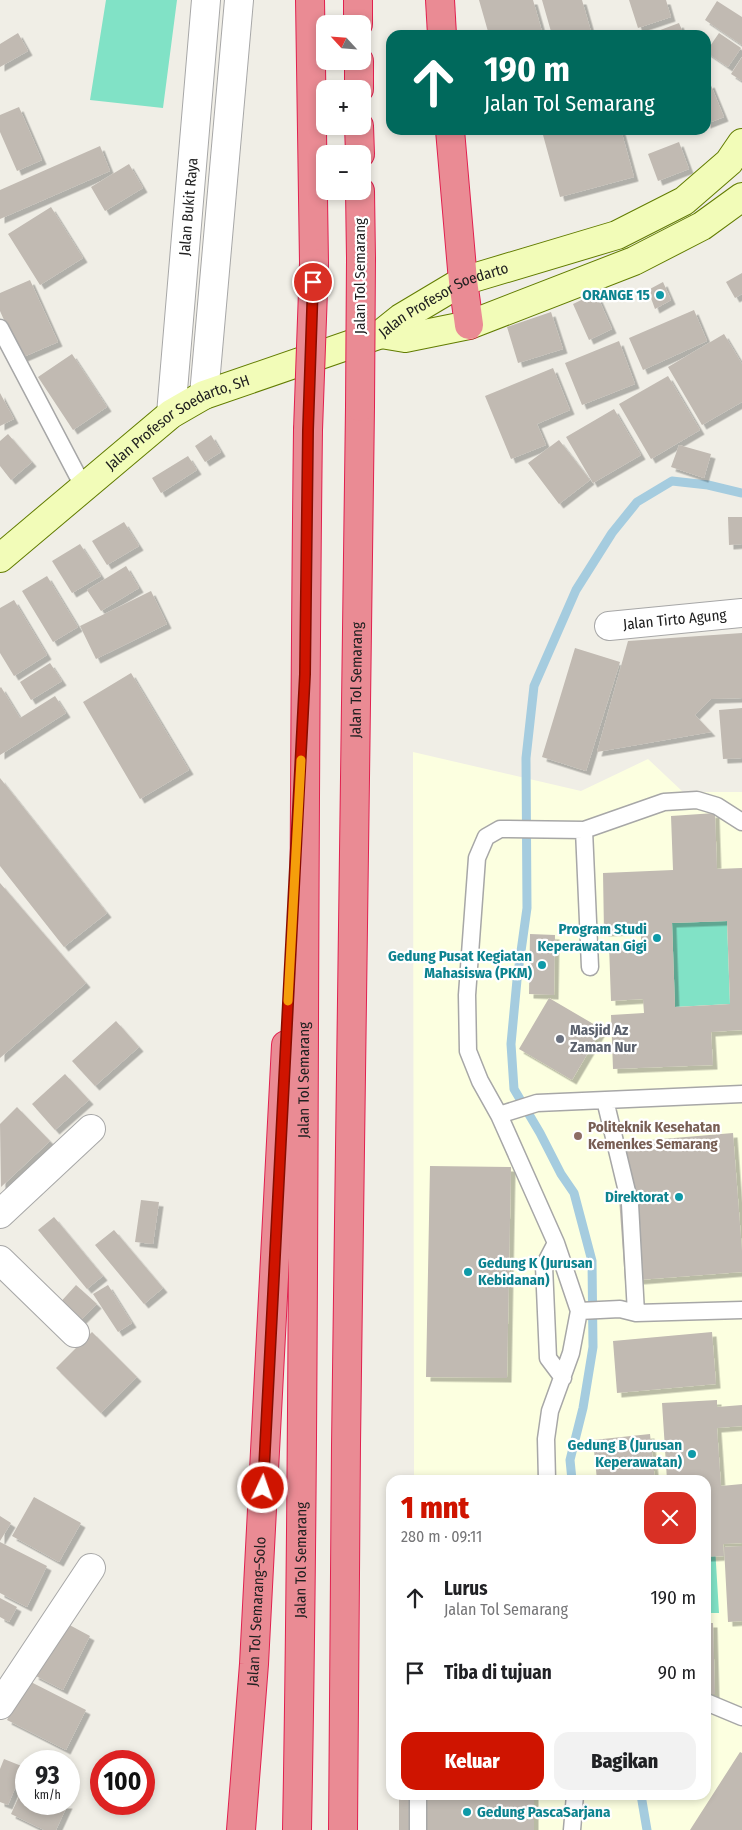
<!DOCTYPE html>
<html lang="id">
<meta charset="utf-8">
<style>
body{margin:0;font-family:"Fira Sans Condensed",sans-serif;background:#f2f2f2;color:#202124;height:100vh;display:flex;flex-direction:column;font-size:19px;white-space:nowrap}
*{box-sizing:border-box;margin:0}
p{font-size:16px;color:#757577}
.icon{flex:none;width:28px;height:28px;fill:none;stroke:currentColor;stroke-width:2;stroke-linecap:round;stroke-linejoin:round}
.map{position:relative;flex:1;overflow:hidden}
.drawer{position:absolute;left:386px;top:1475px;width:325px;height:325px;display:flex;flex-direction:column;background:#fff;border-radius:15px;box-shadow:0 2px 8px #0003}
.drawer>*{flex:none}
.top-card{position:absolute;left:386px;top:30px;width:325px;height:105px;border-radius:15px;box-shadow:0 2px 8px #0003;background:#00695c;color:#fff;overflow:hidden}
.needle{width:32px;rotate:296deg}
.controls{position:absolute;left:316px;top:15px;display:grid;gap:10px}
.controls a{display:grid;place-items:center;width:55px;height:55px;border-radius:10px;background:#fff;box-shadow:0 2px 8px #0003;font-size:25px}
.speed{position:absolute;left:15px;top:1750px;display:flex;gap:10px;font-size:25px;font-weight:700;text-align:center}
.speed>*{display:grid;place-content:center;width:65px;height:65px;border-radius:50%;background:#fff;box-shadow:0 2px 8px #0003;line-height:1}
.speed small{font-size:12px;font-weight:400}
.speed .limit{border:8px solid #d22;background:#fff;color:#111}
.pin{position:absolute;display:grid;place-items:center;width:42px;height:42px;color:#fff;margin:-21px;border:2px solid #fff;border-radius:50%;box-shadow:0 1px 5px #0007}
.me{position:absolute;width:55px;margin:-28px;rotate:3deg;stroke-linejoin:round;filter:drop-shadow(0 0 4px #0008)}
.turn{display:flex;align-items:center;gap:18px;height:105px;padding:0 15px;font-size:22px}
.turn .icon{width:65px;height:65px;stroke-width:2.5}
.turn b{display:block;font-size:35px;line-height:42px}
.round{display:grid;place-items:center;flex:none;width:52px;height:52px;border-radius:15px;background:#f2f2f2}
.headline{display:flex;align-items:center;justify-content:space-between;height:85px;padding:0 15px}
h1{font-size:30px;font-weight:800;line-height:38px;color:#cf1400}
.primary-button{display:flex;gap:10px;margin-top:auto;padding:10px 15px}
.primary-button a{flex:1;height:58px;border-radius:15px;background:#cf1400;color:#fff;font-size:20px;font-weight:800;line-height:58px;text-align:center}
.primary-button a+a{background:#f2f2f2;color:#202124}
ul{padding:0;list-style:none}
li{display:flex;align-items:center;gap:15px;height:75px;padding:0 15px}
li div{flex:1}
li b{display:block;font-size:19px}
li em{font-style:normal}
.map>svg:first-child{display:block}
.education{fill:#fcffe0}
.pitch{fill:#81e2c6}
.lines{fill:none;stroke-linecap:round;stroke-linejoin:round}
.stream{stroke:#a5ccdf;stroke-width:9}
.building{fill:#c1bab2;fill-rule:evenodd;filter:url(#shadow)}
.service-casing{stroke:#a7a7a7;stroke-width:19}
.minor-casing{stroke:#a7a7a7;stroke-width:30}
.tertiary-casing{stroke:#a7a7a7;stroke-width:30}
.secondary-casing{stroke:#627c01;stroke-width:30}
.motorway-casing{stroke:#e1204f;stroke-width:30}
.service{stroke:#fff;stroke-width:16}
.minor{stroke:#fff;stroke-width:28}
.tertiary{stroke:#fff;stroke-width:28}
.secondary{stroke:#f2fcb8;stroke-width:28}
.motorway{stroke:#ea8b94;stroke-width:28}
.motorway-bridge-casing{stroke:#e1204f;stroke-width:30;stroke-linecap:butt}
.motorway-bridge{stroke:#ea8b94;stroke-width:28}
.route-casing{stroke:#870d00;stroke-width:12}
.route{stroke:#cf1400;stroke-width:9}
.slow{stroke:#f59e0b;stroke-width:9}
.culture-dot{fill:#0f9aa8;stroke:#fff;stroke-width:2}
.worship-dot{fill:#6b7280;stroke:#fff;stroke-width:2}
.education-dot{fill:#8d6e63;stroke:#fff;stroke-width:2}
.labels{text-anchor:middle;dominant-baseline:central;stroke-width:4.5;stroke-linejoin:round;paint-order:stroke}
.street-label{font-size:15px;fill:#202020;stroke:#fff}
.culture-label{font-size:15px;font-weight:bold;fill:#0d838f;stroke:#fff;text-anchor:end}
.worship-label{font-size:15px;font-weight:bold;fill:#5b616d;stroke:#fff;text-anchor:start}
.education-label{font-size:15px;font-weight:bold;fill:#785e54;stroke:#fff;text-anchor:start}
</style>
<div class="map">
<svg width="742" height="1830" viewBox="0 0 742 1830">
<defs>
<filter id="shadow"><feDropShadow dx="4.5" dy="4.5" stdDeviation="0" flood-color="#0004"/></filter>
</defs>
<rect width="100%" height="100%" fill="#f0eee6"/>
<path class="education" d="M413,752l168,39 67,-32 35,33h59v1038h-327v-35h291v-315h-292z"/>
<path class="pitch" d="M106,0h71l-14,108 -73,-8z
M727,921l3,83 -55,3 -3,-84z
M714,1531l5,82h-13v-81z"/>
<g class="lines">
<path class="stream" d="M572,1480l-2,-20 13,-52 10,-61 -1,-86 -18,-68 -13,-19 -21,-41 -26,-44 -3,-45 6,-64 10,-72 -1,-150 8,-72 42,-96 36,-57 25,-31 35,-21 36,4 34,8
M641,1795l6,35"/>
</g>
<path class="building" d="M479,0h54l10,35h-54z
M542,0h40l10,35h-40z
M629,0h37l5,17 -33,11z
M717,1l25,16v28l-37,-25z
M679,23l5,12h-37z
M18,33l10,18 -28,16v-23z
M719,33l22,15 -13,19 -22,-15z
M742,57v24l-11,-7z
M710,83l14,34 -18,7v-39z
M19,107l23,53 -25,11 -17,-39v-17z
M560,130h61l13,47 -74,20 -17,-62z
M679,142l10,27 -31,12 -10,-27z
M100,146l10,25 -110,48v-29z
M129,164l14,24 -38,23 -14,-24z
M51,207l32,51 -43,27 -32,-51z
M742,273v21l-7,4 -9,-16z
M30,280l28,62 -37,16 -21,-47v-18z
M663,282l8,18 -16,9 -7,-19z
M596,293l16,36 -23,11 -16,-36z
M694,310l13,31 -64,29 -14,-32z
M551,312l12,37 -45,14 -11,-36z
M724,334l18,30v38l-40,23 -34,-58z
M619,341l16,43 -53,21 -17,-42z
M72,354l35,53 -34,23 -35,-53z
M553,368l17,42 -33,14 9,21 -35,14 -26,-63z
M668,376l32,54 -49,29 -32,-55z
M0,393l14,26 -14,7z
M614,409l27,46 -48,28 -27,-46z
M8,434l24,28 -21,18 -11,-14v-25z
M211,435l10,17 -16,10 -10,-16z
M559,440l31,40 -31,24 -31,-41z
M679,445l32,9 -7,24 -33,-11z
M188,456l9,14 -36,23 -9,-15z
M728,517h14v27l-13,1z
M124,522l15,24 -32,19 -15,-24z
M80,544l21,32 -29,17 -20,-32z
M126,566l13,22 -38,23 -14,-21z
M47,576l31,51 -25,15 -31,-51z
M151,591l16,33 -71,35 -16,-33z
M14,600l33,55 -33,21 -14,-23v-45z
M742,633v65l-31,1 -16,16 16,17 -114,20 31,-111z
M575,648l45,14 -34,109 -44,-14z
M50,663l12,18 -31,19 -11,-18z
M131,673l58,97 -49,29 -57,-97z
M1,687l19,31 35,-22 11,17 -66,42v-67z
M742,708v50l-19,1 -4,-49z
M0,778l107,135 -43,34 -64,-81z
M715,813l2,56 25,-1v162l-31,2 2,33 -100,4 -2,-54 33,-2 -1,-14 -32,2 -2,-56 32,-1v-14l-37,2 -1,-59 70,-3 -2,-54zM727,921l3,83 -55,3 -3,-84z
M0,883l86,100 -86,75z
M530,934l25,1 -1,60 -25,-1z
M549,998l53,31 -30,51 -53,-31z
M116,1021l23,26 -44,39 -23,-25z
M65,1074l24,26 -34,30 -23,-26z
M17,1107l33,34 -49,46 -1,-63z
M733,1133l9,118v21l-117,9 -10,-138z
M430,1166l81,1 -4,211 -81,-1z
M141,1200l18,2 -6,42 -18,-2z
M54,1217l49,59 -16,13 -49,-59z
M114,1230l49,58 -19,16 -49,-59z
M76,1285l21,19 -21,21 -19,-19z
M108,1285l24,38 -14,9 -25,-38z
M92,1332l45,45 -36,36 -45,-45z
M712,1332l4,52 -99,9 -4,-52z
M717,1400v7l25,-2v21l-25,2 4,58 21,-2v59l-19,1 1,12 -18,1v-77h-39l-5,-77z
M650,1434l5,46h-58l-4,-40z
M34,1497l47,26 -22,39 -47,-26z
M0,1516l11,7 -11,18z
M0,1542l47,24 -20,41 -27,-14z
M742,1546v75l-14,1 -4,-75z
M0,1598l17,9 -8,15 -9,-5z
M62,1621l28,15 -27,54 -29,-15z
M706,1623h7l2,71h-9z
M27,1680l59,30 -20,40 -59,-30z
M740,1752l2,1v77h-52z
M4,1759l20,8 -16,38 -8,-3v-33z
M26,1781v23h42l-12,26h-12l-33,-16z
M399,1795h135v35h-135z"/>
<g class="lines">
<g class="service-casing">
<path id="service" d="M0,328l84,160
M584,830l6,137
M605,1100l25,104 6,109
M499,1115l38,-12 205,-9
M556,1243l-12,23 4,92 15,20
M579,1311l41,-2 16,4 106,-3
M547,1480l-1,-41 4,-28 21,-58 8,-42 -23,-68 -57,-128 -19,-34 -12,-30 -1,-56 10,-137 9,-21 14,-8 84,1 80,-28 33,-2 20,6 25,16
M706,1702l36,15
M418,1830v-35
M572,1830l3,-35"/>
</g>
<g class="minor-casing">
<g id="minor">
<path id="s1" d="M609,626l133,-13"/>
<path d="M0,1214l91,-85"/>
<path d="M0,1260l75,73"/>
<path d="M0,1705l91,-137"/>
</g>
</g>
<g class="tertiary-casing">
<g id="tertiary">
<path d="M204,395l35,-395"/>
<path id="s2" d="M171,414l35,-414"/>
</g>
</g>
<g class="secondary-casing">
<g id="secondary">
<path d="M381,334l24,4 64,-13 165,-64 68,-35 40,-29"/>
<path id="s3" d="M0,558l171,-144 33,-19 177,-61 20,-16 62,-37 154,-46 67,-34 45,-39 13,-19"/>
</g>
</g>
<g class="motorway-casing">
<g id="motorway">
<path d="M310,0l4,263"/>
<path d="M358,0v24"/>
<path d="M440,0l2,35"/>
<path d="M359,61v28"/>
<path d="M359,126l1,28"/>
<path d="M450,130l13,151 6,44"/>
<path d="M360,191l1,67"/>
<path id="s4" d="M241,1830l13,-166 32,-619"/>
<path id="s5" d="M297,1830c9,-467 5,-933 11,-1400"/>
<path id="s6" d="M343,1830l3,-385 14,-1038"/>
</g>
</g>
<use href="#service" class="service"/>
<use href="#minor" class="minor"/>
<use href="#tertiary" class="tertiary"/>
<use href="#secondary" class="secondary"/>
<use href="#motorway" class="motorway"/>
<g class="motorway-bridge-casing">
<path id="motorway-bridge" d="M360,407l1,-149
M308,430l6,-167"/>
</g>
<use href="#motorway-bridge" class="motorway-bridge"/>
</g>
<g class="lines">
<g class="route-casing">
<path id="route" d="M263,1488l42,-814 3,-244 5,-148"/>
</g>
<use href="#route" class="route"/>
<path class="slow" d="M288,1001l13,-241"/>
</g>
<g class="culture-dot">
<circle cx="660" cy="295" r="5"/>
<circle cx="657" cy="938" r="5"/>
<circle cx="542" cy="965" r="5"/>
<circle cx="679" cy="1197" r="5"/>
<circle cx="468" cy="1272" r="5"/>
<circle cx="692" cy="1454" r="5"/>
<circle cx="467" cy="1812" r="5"/>
</g>
<circle class="worship-dot" cx="560" cy="1039" r="5"/>
<circle class="education-dot" cx="578" cy="1136" r="5"/>
<g class="labels">
<g class="street-label">
<text stroke="none"><textPath href="#s2" startOffset="208">Jalan Bukit Raya</textPath></text>
<text transform="translate(360 276) rotate(-90)">Jalan Tol Semarang</text>
<text stroke="none"><textPath href="#s3" startOffset="521">Jalan Profesor Soedarto</textPath></text>
<text stroke="none"><textPath href="#s3" startOffset="225">Jalan Profesor Soedarto, SH</textPath></text>
<text stroke="none"><textPath href="#s1" startOffset="66">Jalan Tirto Agung</textPath></text>
<text stroke="none"><textPath href="#s6" startOffset="1150">Jalan Tol Semarang</textPath></text>
<text stroke="none"><textPath href="#s5" startOffset="750">Jalan Tol Semarang</textPath></text>
<text stroke="none"><textPath href="#s5" startOffset="270">Jalan Tol Semarang</textPath></text>
<text stroke="none"><textPath href="#s4" startOffset="219">Jalan Tol Semarang–Solo</textPath></text>
</g>
<g class="culture-label">
<text x="650" y="295">ORANGE 15</text>
<text x="647" y="929">Program Studi<tspan x="647" dy="17">Keperawatan Gigi</tspan></text>
<text x="532" y="956">Gedung Pusat Kegiatan<tspan x="532" dy="17">Mahasiswa (PKM)</tspan></text>
<text x="669" y="1197">Direktorat</text>
<text x="478" y="1263" text-anchor="start">Gedung K (Jurusan<tspan x="478" dy="17">Kebidanan)</tspan></text>
<text x="682" y="1445">Gedung B (Jurusan<tspan x="682" dy="17">Keperawatan)</tspan></text>
<text x="477" y="1812" text-anchor="start">Gedung PascaSarjana</text>
</g>
<g class="worship-label">
<text x="570" y="1030">Masjid Az<tspan x="570" dy="17">Zaman Nur</tspan></text>
</g>
<g class="education-label">
<text x="588" y="1127">Politeknik Kesehatan<tspan x="588" dy="17">Kemenkes Semarang</tspan></text>
</g>
</g>
</svg>
<div class="controls">
<a><svg class="needle" viewBox="-14 -14 28 28"><path d="M0-13l5 13h-10z" fill="#e53935"/><path d="M0 13l5-13h-10z" fill="#757577"/></svg></a>
<a>+</a>
<a>−</a>
</div>
<div class="speed"><div>93<small>km/h</small></div><div class="limit">100</div></div>
<div class="pin" style="left:313px;top:282px;background:#d93025"><svg class="icon" aria-label="arrive" viewBox="0 0 24 24"><path d="M6 21V4h12l-3 4 3 4H6"/></svg></div>
<svg class="me" style="left:263px;top:1488px" viewBox="-20 -20 40 40"><circle r="17" fill="#cf1400" stroke="#fff" stroke-width="3"/><path d="M0-11L8 9 0 5-8 9z" fill="#fff"/></svg>
<div class="top-card">
<div class="turn"><svg class="icon" aria-label="ahead" viewBox="0 0 24 24"><path d="M12 20V5M6 11l6-6 6 6"/></svg><div><b>190 m</b>Jalan Tol Semarang</div></div>
</div>
<section class="drawer">
<div class="headline"><div><h1>1 mnt</h1><p>280 m · 09:11</p></div><a class="round" style="background:#d93025;color:#fff"><svg class="icon" aria-label="close" viewBox="0 0 24 24"><path d="M6 6l12 12M18 6L6 18"/></svg></a></div>
<ul>
<li><svg class="icon" aria-label="ahead" viewBox="0 0 24 24"><path d="M12 20V5M6 11l6-6 6 6"/></svg><div><b>Lurus</b><p>Jalan Tol Semarang</p></div><em>190 m</em></li>
<li><svg class="icon" aria-label="arrive" viewBox="0 0 24 24"><path d="M6 21V4h12l-3 4 3 4H6"/></svg><div><b>Tiba di tujuan</b></div><em>90 m</em></li>
</ul>
<div class="primary-button"><a>Keluar</a><a>Bagikan</a></div>
</section>
</div>
